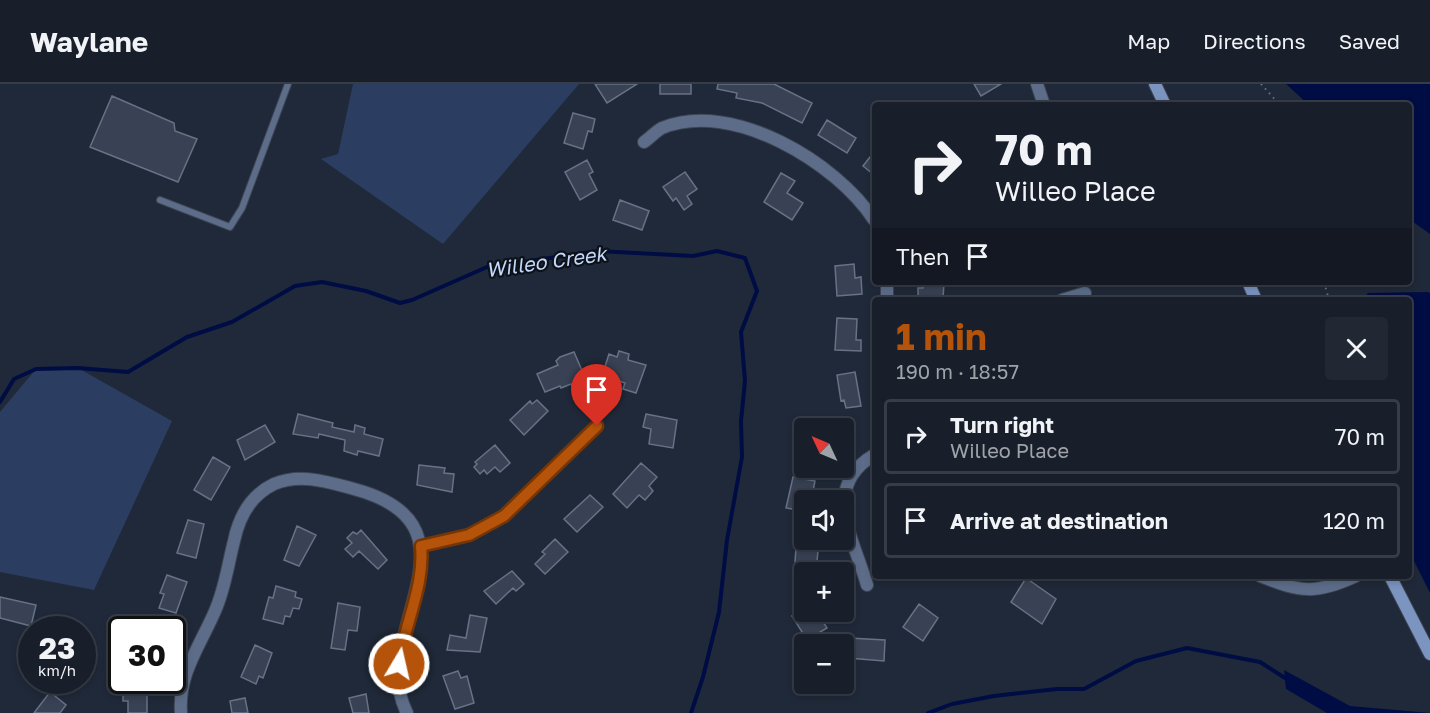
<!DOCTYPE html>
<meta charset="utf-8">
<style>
body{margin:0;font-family:"Golos Text",sans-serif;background:#212733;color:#f1f3f6;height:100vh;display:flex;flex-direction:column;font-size:22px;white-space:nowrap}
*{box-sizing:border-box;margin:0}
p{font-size:20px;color:#9fa2a9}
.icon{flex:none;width:33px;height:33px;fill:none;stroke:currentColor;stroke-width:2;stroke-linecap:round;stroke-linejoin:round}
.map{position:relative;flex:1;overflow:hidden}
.panel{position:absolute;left:872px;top:213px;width:540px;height:282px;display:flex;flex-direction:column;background:#181f2b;border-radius:6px;box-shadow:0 3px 9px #0003,0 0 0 2px #363d47}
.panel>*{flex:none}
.top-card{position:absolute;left:872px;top:18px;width:540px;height:183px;border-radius:6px;box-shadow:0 3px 9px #0003,0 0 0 2px #363d47;background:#181f2b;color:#f1f3f6;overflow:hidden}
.needle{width:39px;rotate:314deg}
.fabs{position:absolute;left:794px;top:334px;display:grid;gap:12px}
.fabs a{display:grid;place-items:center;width:60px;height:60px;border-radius:6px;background:#181f2b;box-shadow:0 3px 9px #0003,0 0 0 2px #363d47;font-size:30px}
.speed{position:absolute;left:18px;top:532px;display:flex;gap:12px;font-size:30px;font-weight:700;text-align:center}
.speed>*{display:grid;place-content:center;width:78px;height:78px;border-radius:50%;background:#181f2b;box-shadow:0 3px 9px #0003,0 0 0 2px #363d47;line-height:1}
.speed small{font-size:15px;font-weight:400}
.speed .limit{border:3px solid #111;border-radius:9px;background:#fff;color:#111}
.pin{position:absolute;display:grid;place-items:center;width:51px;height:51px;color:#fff;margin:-62px -26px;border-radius:50% 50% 50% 0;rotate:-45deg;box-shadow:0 0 6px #0007}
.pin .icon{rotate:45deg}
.me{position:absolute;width:66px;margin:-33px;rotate:9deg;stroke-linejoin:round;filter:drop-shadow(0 0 4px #0008)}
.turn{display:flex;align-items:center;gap:21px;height:126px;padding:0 24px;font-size:27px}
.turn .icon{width:78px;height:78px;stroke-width:2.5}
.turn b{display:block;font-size:42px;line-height:51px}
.then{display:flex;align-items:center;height:57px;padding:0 24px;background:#0003;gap:12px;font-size:22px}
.round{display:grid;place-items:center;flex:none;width:63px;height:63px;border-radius:6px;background:#212733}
.headline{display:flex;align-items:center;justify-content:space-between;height:102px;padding:0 24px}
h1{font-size:36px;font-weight:700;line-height:45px;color:#b45309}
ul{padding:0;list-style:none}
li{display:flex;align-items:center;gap:18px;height:75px;margin:0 12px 9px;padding:0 12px;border:3px solid #363d47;border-radius:6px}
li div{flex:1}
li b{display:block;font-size:22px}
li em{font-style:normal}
header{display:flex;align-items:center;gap:36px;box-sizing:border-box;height:84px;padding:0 30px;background:#181f2b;border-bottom:2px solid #363d47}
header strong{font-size:28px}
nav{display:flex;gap:33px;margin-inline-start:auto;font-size:21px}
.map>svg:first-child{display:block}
.green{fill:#2b3e61}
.water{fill:#000c44}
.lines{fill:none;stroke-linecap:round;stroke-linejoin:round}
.stream{stroke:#000c44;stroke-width:4}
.building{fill:#384254;stroke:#677286;stroke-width:1.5}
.lane-casing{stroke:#3d4554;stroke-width:8}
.street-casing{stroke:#3d4554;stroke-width:14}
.secondary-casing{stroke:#3d4554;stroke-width:14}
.path{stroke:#69717f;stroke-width:2;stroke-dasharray:1.5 4.5;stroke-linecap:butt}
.lane{stroke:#5d6d89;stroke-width:6}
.street{stroke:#5d6d89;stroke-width:12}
.secondary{stroke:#7b94c0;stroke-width:12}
.route-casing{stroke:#753606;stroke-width:15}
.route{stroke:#b45309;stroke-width:10}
.labels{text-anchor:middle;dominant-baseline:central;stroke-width:4.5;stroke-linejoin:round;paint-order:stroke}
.water-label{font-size:20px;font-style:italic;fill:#c3d8fc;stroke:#0d1219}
</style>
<header>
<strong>Waylane</strong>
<nav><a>Map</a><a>Directions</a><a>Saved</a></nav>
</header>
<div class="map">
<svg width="1430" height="629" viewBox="0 0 1430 629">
<rect width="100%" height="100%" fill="#202939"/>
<path class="green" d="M353,0h226l-136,160 -122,-85 17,-5z
M78,284l94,53 -78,169 -94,-18v-160l36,-43z"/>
<path class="water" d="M1286,0h144v150l-21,-15 -1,-114h-99z
M1428,208l2,1v300l-21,-42 -1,-251h-46l6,-7z
M1284,586l66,36 80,7h-103l-41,-24z"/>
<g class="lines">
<path class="stream" d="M0,318l14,-23 22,-10 42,-1 50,4 59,-35 45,-15 63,-36 27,-4 44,9 34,12 12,-3 75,-33 111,-16 95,5 24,-5 28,7 12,33 -16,41 4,49 -4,40 1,36 -15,83 -8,72 -16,65 -12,36
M928,629l24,-9 42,-8 63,-7h27l52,-28 51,-13 73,14 28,18"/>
</g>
<path class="building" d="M595,0h42l-30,19z
M660,0h31v10h-31z
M718,0h56l38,19 -10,20 -40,-20 -26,-5 1,-5 -20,-4z
M974,0h27l-20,12z
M112,12l62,27 1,8 22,8 -19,43 -88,-35z
M573,29l22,6 -3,13 -4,-1 -5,18 -19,-6z
M827,36l29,18 -9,15 -29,-18z
M874,68v23l-11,-9z
M587,76l6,12 -4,2 8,16 -17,10 -15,-28z
M685,88l12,17 -10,7 5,8 -8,6 -8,-12 -3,3 -10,-14z
M781,89l14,8 -8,12 16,10 -11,17 -28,-18z
M620,116l29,11 -7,19 -29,-10z
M854,180l1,14 6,-1 1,17 -25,2 -2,-30z
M923,198h21l-1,17 -25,-1v-10h5z
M837,234l20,1 -1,21h5v11l-26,-1z
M619,267l10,3 -1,6 18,5 -10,28 -13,-4 2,-6 -23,-7 7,-22 8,3z
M574,268l13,30 -14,6 -2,-4 -10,4 -1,-2 -15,6 -8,-18 21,-9 -2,-4 4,-4z
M855,288l6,34 -15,2 -2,-8 -3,1 -4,-26z
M537,316l11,11 -24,24 -14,-15 20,-19 2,3z
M298,330l35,9 -1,4 22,5 1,-7 10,3 -1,6 19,5 -4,17 -21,-5 -1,4 -13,-4 1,-11 -26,-6 -1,4 -25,-4z
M646,330l31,6 -4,28 -24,-4 2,-15 -8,-2z
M265,341l10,17 -30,18 -8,-20z
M495,361l15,18 -10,9 -5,-5 -8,7 -3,-4 -4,4 -6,-7 3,-3 -2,-2z
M213,373l17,10 -19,33 -17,-10z
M641,379l16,14 -8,9 4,5 -8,9 -6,-5 -12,13 -14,-14z
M419,381l26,3 -1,5 10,1 -2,18 -35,-7z
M793,393l22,4 -4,20h-7v10l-18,-3z
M590,411l13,12 -26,25 -13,-13z
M188,436l16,4 -8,34 -19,-5z
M297,442l19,9 -17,31 -15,-6z
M361,446l26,30 -9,9 -19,-18 -6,6 -8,-8 7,-6 -5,-5 6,-6 4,2z
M555,455l13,13 -23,22 -10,-10 10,-10 -3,-2z
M796,464l22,2 -2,23 -22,2z
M512,487l12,13 -8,7 -3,-3 -17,16 -12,-13z
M167,491l20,7 -11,31 -17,-5 5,-14 -4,-1z
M1026,494l30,21 -14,25 -31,-22z
M276,502l20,6 -1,5 7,2 -3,10 -6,-1 -3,9 -5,-1 -2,8 -20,-5 6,-22 4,1z
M0,513l36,8 -5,21 -31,-8z
M338,519l22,4 -3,24 -9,-1 -3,20 -14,-2z
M919,520l19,14 -15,23 -20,-14z
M799,528h18l10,16 -20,12 -15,-24z
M470,531l17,3 -7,34 -33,-2 3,-15 16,3z
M849,554l36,2 -1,21 -36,-3z
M255,561l17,8 -9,25 -4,-2 -3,8 -15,-7z
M458,587l3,7 6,-2 7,27 -19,6 -12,-33z
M129,601h18v28h-19v-12h-5v-9h7z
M50,608l16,13 -6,8h-26z
M366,610l3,19h-16l-4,-15z
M245,614l3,15h-16l-2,-12z"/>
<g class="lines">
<g class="lane-casing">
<path id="lane" d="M160,116l70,27 12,-19 46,-124"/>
</g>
<g class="street-casing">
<path id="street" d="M1037,0l7,21
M644,58c6,-4 12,-11 18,-14 70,-29 175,35 212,92
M887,198v18
M1062,216l23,-7
M421,462l48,-11 35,-19 93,-90
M1260,492c41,16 55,19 96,0
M867,501c-13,-46 -47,-98 7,-130
M181,629c-3,-39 19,-67 34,-102 10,-22 13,-47 19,-70 5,-24 17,-46 40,-57 27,-11 54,-2 80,5 138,37 12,146 53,224"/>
</g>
<g class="secondary-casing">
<path id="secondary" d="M1155,0l10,21
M1248,198l8,18
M1390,492l40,78"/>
</g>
<path class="path" d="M1261,0l19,21
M1324,198l5,18"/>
<use href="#lane" class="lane"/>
<use href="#street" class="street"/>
<use href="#secondary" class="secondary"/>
</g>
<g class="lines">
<g class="route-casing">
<path id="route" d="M399,580c5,-39 26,-78 22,-118l48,-11 35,-19 93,-90"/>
</g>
<use href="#route" class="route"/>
</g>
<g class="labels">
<g class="water-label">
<text transform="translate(546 177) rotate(-8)">Willeo Creek</text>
</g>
</g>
</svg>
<div class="fabs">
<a><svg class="needle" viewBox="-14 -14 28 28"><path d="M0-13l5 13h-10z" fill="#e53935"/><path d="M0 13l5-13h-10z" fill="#9fa2a9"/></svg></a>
<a><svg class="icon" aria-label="sound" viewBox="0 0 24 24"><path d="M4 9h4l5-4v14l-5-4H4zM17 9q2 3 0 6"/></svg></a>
<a>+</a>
<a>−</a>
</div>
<div class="speed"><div>23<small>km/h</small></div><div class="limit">30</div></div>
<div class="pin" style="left:597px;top:342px;background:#d93025"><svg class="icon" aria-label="arrive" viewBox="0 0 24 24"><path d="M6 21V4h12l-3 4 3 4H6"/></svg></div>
<svg class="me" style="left:399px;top:580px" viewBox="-20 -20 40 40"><circle r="17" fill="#b45309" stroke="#fff" stroke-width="3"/><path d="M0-11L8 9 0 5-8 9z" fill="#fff"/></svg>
<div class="top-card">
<div class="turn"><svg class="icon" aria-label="right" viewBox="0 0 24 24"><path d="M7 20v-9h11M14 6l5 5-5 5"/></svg><div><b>70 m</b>Willeo Place</div></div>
<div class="then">Then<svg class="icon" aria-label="arrive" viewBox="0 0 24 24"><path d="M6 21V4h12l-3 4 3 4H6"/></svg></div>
</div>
<section class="panel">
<div class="headline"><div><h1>1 min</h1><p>190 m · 18:57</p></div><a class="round"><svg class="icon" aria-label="close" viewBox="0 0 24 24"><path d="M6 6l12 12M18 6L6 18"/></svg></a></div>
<ul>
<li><svg class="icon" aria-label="right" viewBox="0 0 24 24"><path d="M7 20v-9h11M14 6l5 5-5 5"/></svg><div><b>Turn right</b><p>Willeo Place</p></div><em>70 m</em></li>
<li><svg class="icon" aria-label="arrive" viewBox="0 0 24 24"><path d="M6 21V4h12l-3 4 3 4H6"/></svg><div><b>Arrive at destination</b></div><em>120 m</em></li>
</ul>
</section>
</div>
